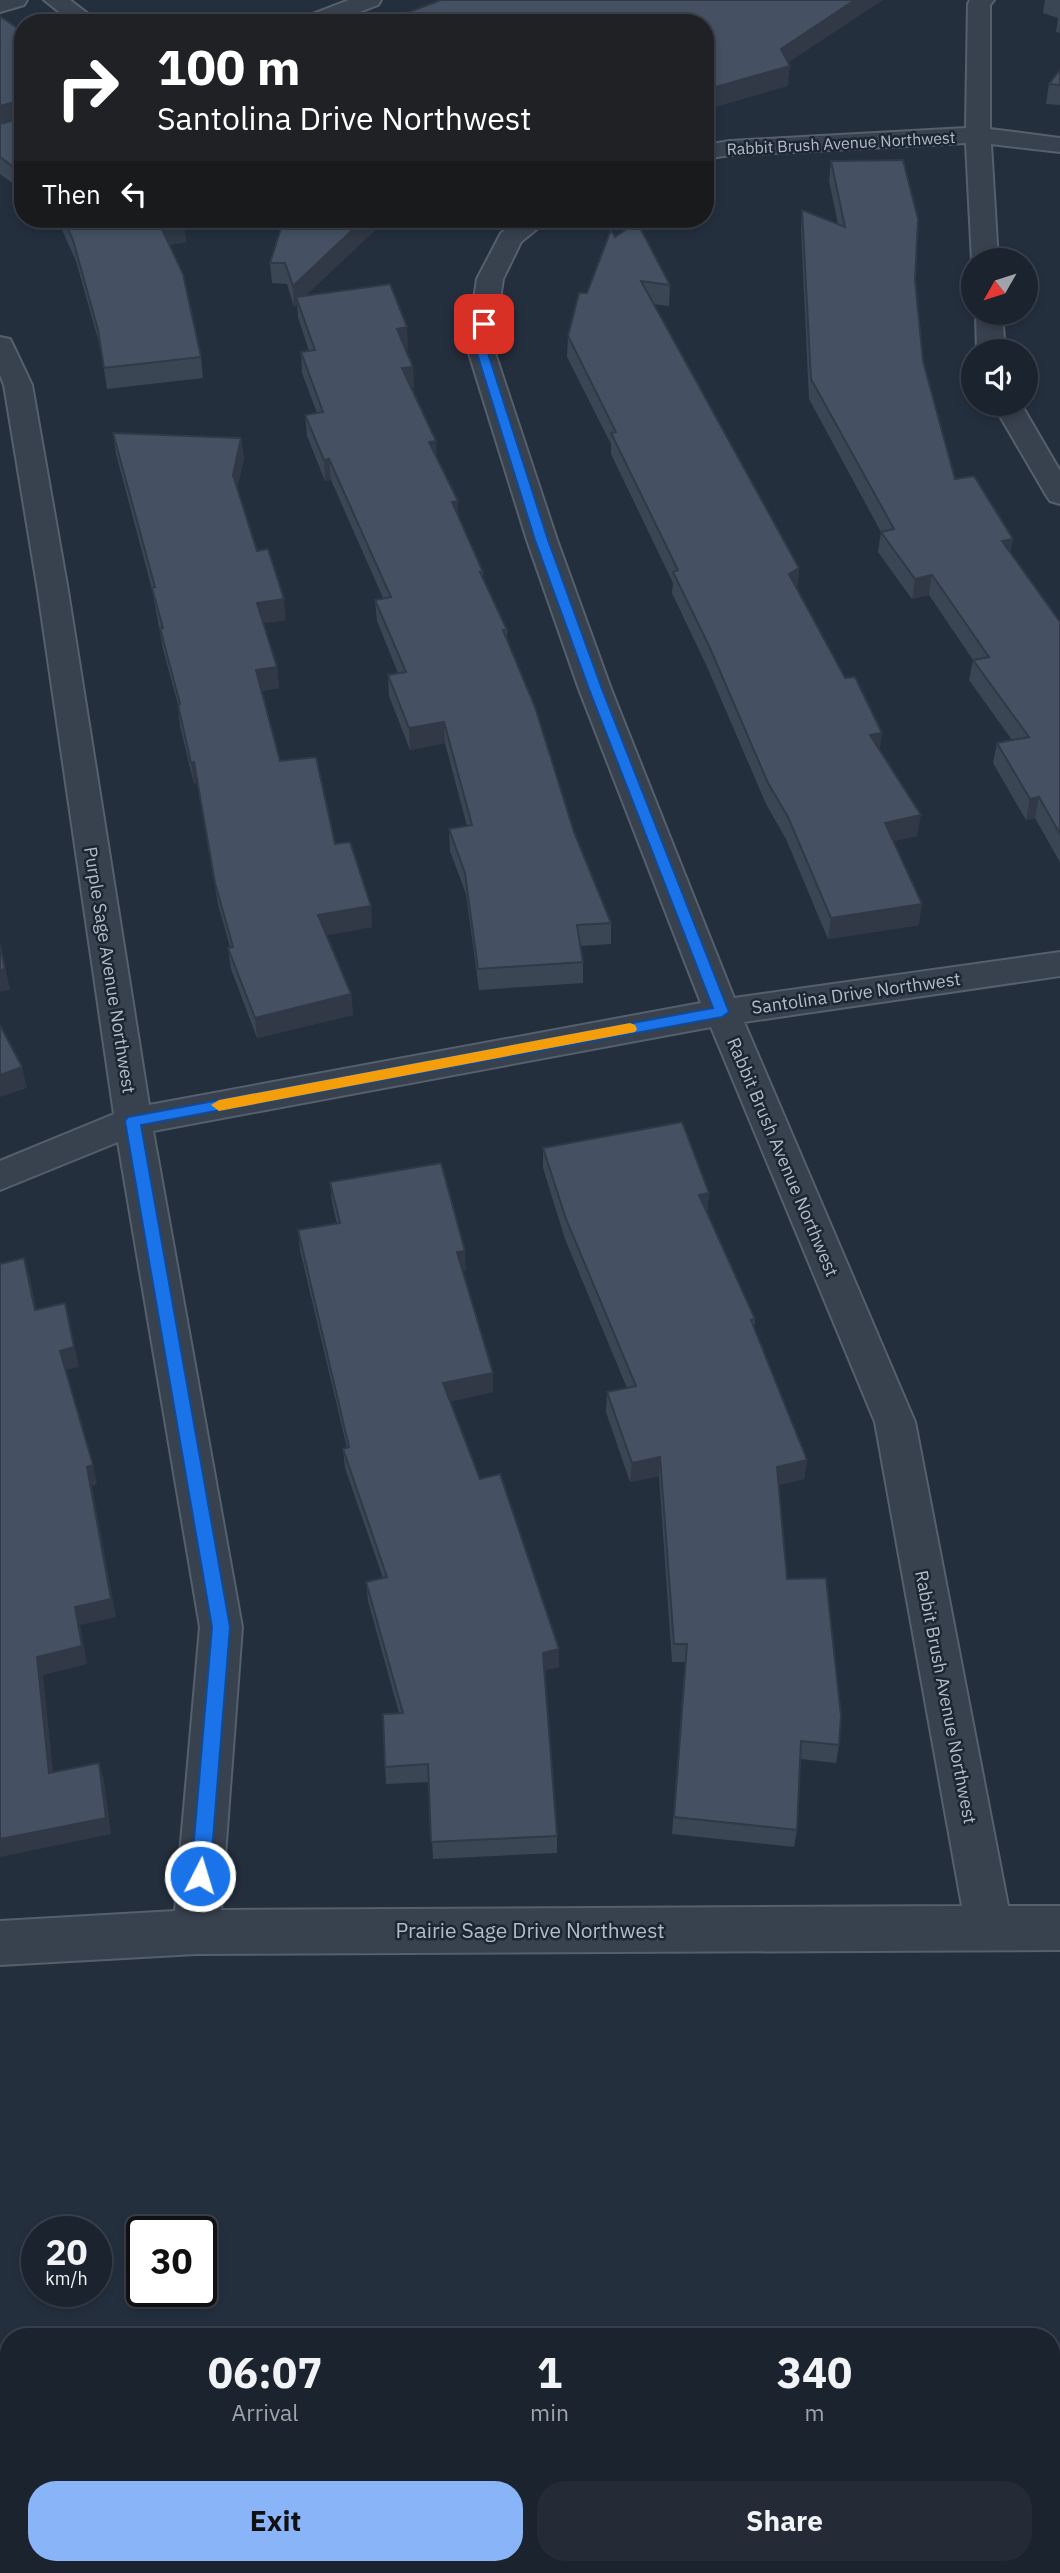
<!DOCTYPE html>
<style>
body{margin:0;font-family:"IBM Plex Sans",sans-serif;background:#242b36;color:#f1f3f6;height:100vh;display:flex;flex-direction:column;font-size:26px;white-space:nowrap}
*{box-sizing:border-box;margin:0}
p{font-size:23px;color:#a0a4aa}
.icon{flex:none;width:38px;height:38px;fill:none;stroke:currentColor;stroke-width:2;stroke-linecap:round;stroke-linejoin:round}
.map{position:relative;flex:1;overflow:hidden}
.side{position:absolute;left:0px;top:2328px;width:1060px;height:247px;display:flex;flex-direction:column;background:#1b232e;border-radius:28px 28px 0 0;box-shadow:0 4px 10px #0003,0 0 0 2px #39404a}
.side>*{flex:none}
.top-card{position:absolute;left:14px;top:14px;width:700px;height:214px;border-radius:28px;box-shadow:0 4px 10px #0003,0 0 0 2px #39404a;background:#202124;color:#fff;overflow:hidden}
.needle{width:46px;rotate:231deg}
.tools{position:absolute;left:961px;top:248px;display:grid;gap:14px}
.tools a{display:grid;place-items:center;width:77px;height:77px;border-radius:50%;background:#1b232e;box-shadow:0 4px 10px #0003,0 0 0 2px #39404a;font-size:35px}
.speed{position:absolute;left:21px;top:2216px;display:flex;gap:14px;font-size:35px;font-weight:700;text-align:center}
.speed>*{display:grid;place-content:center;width:91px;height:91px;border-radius:50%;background:#1b232e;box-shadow:0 4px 10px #0003,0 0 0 2px #39404a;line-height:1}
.speed small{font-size:18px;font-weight:400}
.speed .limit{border:4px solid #111;border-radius:10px;background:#fff;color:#111}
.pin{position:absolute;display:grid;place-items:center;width:60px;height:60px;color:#fff;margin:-30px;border-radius:14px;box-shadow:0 4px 10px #0006}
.me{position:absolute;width:77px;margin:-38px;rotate:5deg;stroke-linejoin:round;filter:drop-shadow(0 0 5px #0008)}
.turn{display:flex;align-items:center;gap:24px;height:147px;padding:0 28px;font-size:32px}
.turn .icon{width:91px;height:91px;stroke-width:2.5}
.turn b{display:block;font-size:49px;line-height:60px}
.then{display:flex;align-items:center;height:66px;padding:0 28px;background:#0003;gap:14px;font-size:26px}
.eta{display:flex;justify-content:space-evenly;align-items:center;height:119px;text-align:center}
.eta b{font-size:42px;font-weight:700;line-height:49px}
.button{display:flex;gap:14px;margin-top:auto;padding:14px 28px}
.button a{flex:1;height:80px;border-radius:28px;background:#8ab4f8;color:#111;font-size:28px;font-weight:700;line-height:80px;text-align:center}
.button a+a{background:#242b36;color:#f1f3f6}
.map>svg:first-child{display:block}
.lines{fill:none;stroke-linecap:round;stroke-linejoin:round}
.minor-casing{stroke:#565f6c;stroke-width:4}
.minor{fill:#38414e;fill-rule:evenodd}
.wall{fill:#3b4654}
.shaded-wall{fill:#303945}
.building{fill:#455162;stroke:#303945;stroke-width:2}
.route{fill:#1a73e8;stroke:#114b97;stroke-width:2}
.slow{fill:#f59e0b}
.labels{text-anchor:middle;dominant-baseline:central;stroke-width:5;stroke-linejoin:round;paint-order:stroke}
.far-street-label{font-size:16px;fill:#b4bcc9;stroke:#1d2633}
.street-label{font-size:18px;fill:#b4bcc9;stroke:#1d2633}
.near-street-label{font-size:21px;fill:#b4bcc9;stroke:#1d2633}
</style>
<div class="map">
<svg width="1060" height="2573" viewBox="0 0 1060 2573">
<rect width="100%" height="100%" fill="#242f3e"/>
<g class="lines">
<g class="minor-casing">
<path id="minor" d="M0,0h27l-3,5 -24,7z
M44,0h26l30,23h-27z
M349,0h32l-3,5 -47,18h-32l3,-5z
M970,0h24l-4,5v124l70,9v14l-69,-8 7,117h-26l-6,-118 -236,12 -25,4v-14l25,-4 236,-13 2,-124z
M520,219h29l-28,23 -18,37 -10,68 64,193 54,149 123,309 326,-46v24l-316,46 171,400 93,484h52v44l-864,4 -196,11v-44l175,-10 25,-284 -82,-485 -118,48v-29l114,-47 -76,-523 -34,-206 -4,-10v-38l10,2 3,6 19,40 36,206 81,514 552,-102 -122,-314 -52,-149 -60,-193 10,-68 24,-46zM711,1027l164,395 87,484 -741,4 21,-283 -89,-496z
M976,313h26l3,39h-28z
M993,404h28l39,67v33l-10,-3 -4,-6z"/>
</g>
<use href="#minor" class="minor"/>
</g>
<path class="wall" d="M1045,0h15v33l-4,-1 2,-14 -15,-5z
M0,16l20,14 3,-1v162l-23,-17z
M1060,70v35l-14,-1 3,-20z
M831,161l84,119 8,81 32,118 55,73 50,70v240l-25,-44 -9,2 -33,-57 4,-20 15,-3 -43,-60 4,-20 -44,-65 -17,4 -34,-47 3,-20 -72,-133 -8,-169 1,-20 36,14 -9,-43z
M57,219h126l3,23 -17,3 32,112 2,21 -96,11 -6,-39 -25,-89z
M284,219h103l-81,76 102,53 -2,1 7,18 1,21h-3l26,71 21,42v13l25,58v7l24,51v9l67,193 37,91v21l-31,2 3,16v21l-104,7 -13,-96 -16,-43 -1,-22 18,-3 -22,-83 -35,7 -21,-54 -1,-21 10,-2 -21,-52 -2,-21 8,-2 -52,-118 -6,1 -18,-45 -2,-21 12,-2 -15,-40 -1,-21 8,-1 -11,-34 -1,-13 -3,3 -7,-23 -15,-1 -2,-20z
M615,237l55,48 -1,21 -16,-2 146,264 -2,20 48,90 37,55 -3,17 38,86 -24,5 26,84 -91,14 -42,-100 -20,-35 -58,-135 -36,-76 1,-10 -62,-129v-10l-44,-87 1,-21 19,-43z
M113,433l128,5 3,21 -7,29 20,63 29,69 -23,3 14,44 2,21 -17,3 18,70 55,83 36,62 1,21 -45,8 24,59 2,21 -96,23 -26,-69 -3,-21 2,-1 -12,-43 -21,-121 -3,1 -14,-58 -2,-21 -15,-56 -11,-60 -36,-135z
M543,1148l166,45 -2,20 48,106 -1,9 53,132 -3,19 -25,6 8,94 52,166 -3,18 -35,-4 -4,71 -3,17 -122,-13 13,-172h-13l-13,-186 -29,6 -24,-70 1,-20 20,-4 -62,-149 -22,-71z
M330,1182l136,89h-4l31,121 -43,9 30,78 79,188 -14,3 12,166v17l-124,6 -4,-77 -43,2 -1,-17 14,-54 -31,-112 -2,-19 17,-4 -38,-110 -2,-19 4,-1 -47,-198 -2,-20 39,-6 -5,-22z"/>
<path class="shaded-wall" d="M855,0h28l-103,68 1,-19z
M790,66l-2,20 -83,24v-20z
M21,100l2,20 -23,7v-21z
M364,219h23l-89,84 -2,-6 1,7 -3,3 -1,-21z
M184,221l2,21 -24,4 -2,-21z
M407,327l1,21 -10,2 -1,-21z
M413,367l1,21 -11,1 -1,-21z
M241,438l3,21 -9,38 -2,-22z
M436,441l1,21 -8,-20z
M329,459l2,21 -6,1 -1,-21z
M458,501v21l-6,-20z
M1013,539l-4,20 -7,-18z
M799,568l-2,22 -8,-16z
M932,575l-3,20 -17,4 3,-20z
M284,599l2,21 -27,4 -2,-21z
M277,667l2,21 -20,3 -3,-21z
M444,722l1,21 -35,7 -1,-22z
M882,733l-3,21 -9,-19z
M194,762l3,21 -3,1 -3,-21z
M1039,797l-4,21 -9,2 4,-21z
M921,815l-4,21 -35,8 3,-21z
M922,904l-3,21 -91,14 3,-21z
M371,906l1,21 -52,9 -2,-21z
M0,942l10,48 -10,2z
M351,994l2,21 -96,23 -2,-20z
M22,1067l5,21 -27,9v-22z
M709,1193l-2,21 -8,-19z
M465,1251l1,20 -9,1v-20z
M24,1258l6,20 10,52 -5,-20z
M65,1303l14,64 -14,3 -5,-19z
M493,1373v19l-49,11 -1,-20z
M660,1457l-1,19 -29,6 2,-19z
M807,1460l-3,19 -30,7 3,-19z
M93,1465l4,19 -5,2 24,131 -36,8 7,39 -44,11 12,115 -6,-17 -12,-116 38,-50 12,-140z
M559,1649v18l-16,4v-18z
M99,1763l5,17 7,54 -111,23v-18z"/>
<path class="building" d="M441,0h414l-74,49 9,17 -85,24v-67h-325z
M0,16l20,14 3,-1v145l-23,-17v-33l22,-6 -1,-18 -21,6z
M1060,70v15l-11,-1z
M903,160l15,59 -3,61 8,81 32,118 19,-3 39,63 -11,2 58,81v212l-21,-37 -9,2 -33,-56 32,-6 -56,-77 16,-3 -57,-82 -17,4 -34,-47 13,-3 -83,-150 -9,-169 43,17 -14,-66z
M63,219h120l1,2 -24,4 23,49 18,83 -97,11 -6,-38 -25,-90z
M284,219h80l-71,67 -8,-23h-15z
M637,222l33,63 -29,-4 158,287 -10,6 56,104 10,-1 27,56 -12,2 51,80 -36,8 37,81 -91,14 -43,-101 -20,-34 -58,-135 -37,-76 5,-2 -67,-137 5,-1 -48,-96 11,-43h8l24,-63 4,7z
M390,284l17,43 -10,2 16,38 -11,1 34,73 -7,1 29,59 -6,1 31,70h-3l27,58h-4l32,77 39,125 37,91 -34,2 6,37 -105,7 -13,-96 -16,-44 23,-4 -28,-103 -35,6 -21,-53 18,-3 -31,-72 16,-3 -62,-138 -5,1 -19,-45 18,-3 -22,-60 14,-2 -19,-53z
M113,433l128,5 -8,37 24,76 11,-2 16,50 -27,4 20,64 -21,3 24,91 36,-4 19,87 15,-2 21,64 -53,9 33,79 -96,24 -27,-70 5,-1 -18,-64 -21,-121 -3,1 -13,-58 2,-1 -20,-76h3l-11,-40 3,-1z
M0,945l5,24 -5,1z
M0,1025l22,42 -22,8z
M682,1122l27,71 -10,2 56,124 -4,1 56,140 -30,7 10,112 39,-1 15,138 -2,29 -38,-4 -4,89 -123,-13 13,-173h-13l-14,-187 -28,6 -25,-71 29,-6 -70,-167 -23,-71z
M441,1163l24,88 -8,1 36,121 -50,10 37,96 20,-5 59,175 -16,4 14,183 -126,6 -3,-78 -43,3 -2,-53 20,-1 -37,-131 21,-5 -44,-128 6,-2 -51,-217 42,-7 -10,-41z
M24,1258l11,52 30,-7 9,44 -14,4 33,114 -6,2 24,132 -36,8 7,39 -45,11 12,116 50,-10 7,55 -106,21v-575z"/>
<path class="route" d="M484,321l5,3 -3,23 62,193 54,149 127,323 -7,5 -581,108 89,502 -20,249 -3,6 -7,3 -6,-3 -3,-6 21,-249 -87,-506 3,-4 585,-109 -124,-319 -54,-149 -60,-193 3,-23z"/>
<path class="slow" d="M630,1023l5,2 2,4 -2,3 -416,79 -8,-6 8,-5z"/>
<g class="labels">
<g class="far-street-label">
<text transform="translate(841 143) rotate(-3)">Rabbit Brush Avenue Northwest</text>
</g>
<g class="street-label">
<text transform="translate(110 970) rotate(81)">Purple Sage Avenue Northwest</text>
<text transform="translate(856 993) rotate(-8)">Santolina Drive Northwest</text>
<text transform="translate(783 1157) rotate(67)">Rabbit Brush Avenue Northwest</text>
<text transform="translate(946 1697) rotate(79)">Rabbit Brush Avenue Northwest</text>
</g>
<g class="near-street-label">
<text x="530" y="1930">Prairie Sage Drive Northwest</text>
</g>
</g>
</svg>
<div class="tools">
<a><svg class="needle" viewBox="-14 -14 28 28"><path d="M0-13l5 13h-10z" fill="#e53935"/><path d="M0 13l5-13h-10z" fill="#a0a4aa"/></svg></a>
<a><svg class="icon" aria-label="sound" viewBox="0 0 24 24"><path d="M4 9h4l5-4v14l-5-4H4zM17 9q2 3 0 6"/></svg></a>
</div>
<div class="speed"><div>20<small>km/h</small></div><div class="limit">30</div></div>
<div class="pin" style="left:484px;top:324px;background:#d93025"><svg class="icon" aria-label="arrive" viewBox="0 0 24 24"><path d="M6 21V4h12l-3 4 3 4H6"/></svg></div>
<svg class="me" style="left:200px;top:1876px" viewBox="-20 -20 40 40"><circle r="17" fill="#1a73e8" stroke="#fff" stroke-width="3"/><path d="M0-11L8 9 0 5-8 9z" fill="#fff"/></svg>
<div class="top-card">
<div class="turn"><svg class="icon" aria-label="right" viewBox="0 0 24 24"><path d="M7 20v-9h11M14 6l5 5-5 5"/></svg><div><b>100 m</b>Santolina Drive Northwest</div></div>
<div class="then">Then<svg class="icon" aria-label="left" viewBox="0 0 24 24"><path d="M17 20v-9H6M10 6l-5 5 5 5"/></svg></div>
</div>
<section class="side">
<div class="eta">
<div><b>06:07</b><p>Arrival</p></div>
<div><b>1</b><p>min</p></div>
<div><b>340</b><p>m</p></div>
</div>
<div class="button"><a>Exit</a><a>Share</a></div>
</section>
</div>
